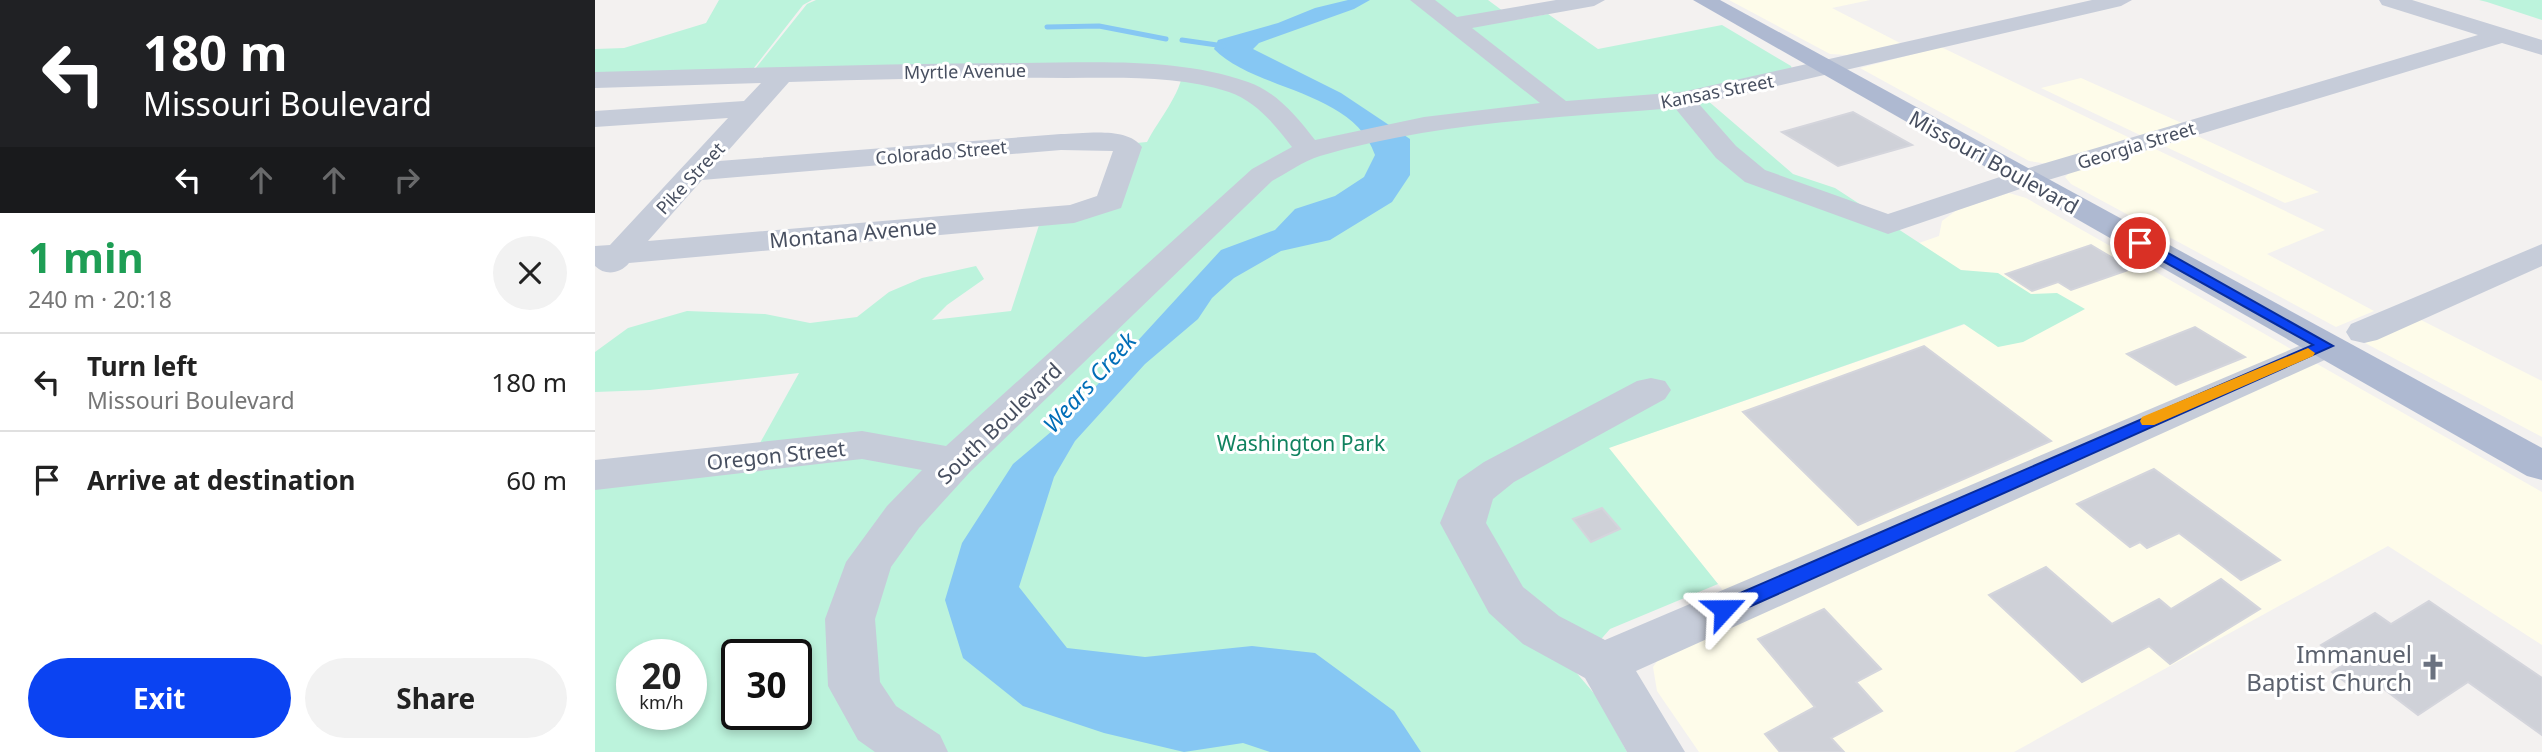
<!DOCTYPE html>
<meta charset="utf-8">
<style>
body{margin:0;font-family:"Noto Sans",sans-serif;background:#f2f2f2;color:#222;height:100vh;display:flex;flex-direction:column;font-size:26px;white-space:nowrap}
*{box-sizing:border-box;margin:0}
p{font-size:23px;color:#767676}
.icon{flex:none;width:38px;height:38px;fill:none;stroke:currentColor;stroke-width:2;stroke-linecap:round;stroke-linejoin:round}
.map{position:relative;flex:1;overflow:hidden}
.sheet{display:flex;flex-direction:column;background:#fff;width:595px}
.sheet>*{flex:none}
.hud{background:#202124;color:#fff;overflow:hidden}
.speed{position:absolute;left:21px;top:639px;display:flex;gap:14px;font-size:35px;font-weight:700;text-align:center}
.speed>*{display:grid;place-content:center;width:91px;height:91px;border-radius:50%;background:#fff;box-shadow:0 4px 10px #0003;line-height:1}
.speed small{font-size:18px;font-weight:400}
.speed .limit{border:4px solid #111;border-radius:10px;background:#fff;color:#111}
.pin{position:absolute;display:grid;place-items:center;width:60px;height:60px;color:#fff;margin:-30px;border:4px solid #fff;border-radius:50%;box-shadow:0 2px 7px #0007}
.me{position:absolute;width:77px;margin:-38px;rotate:66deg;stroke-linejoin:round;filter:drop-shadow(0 0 5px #0008)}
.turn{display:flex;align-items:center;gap:24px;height:147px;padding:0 28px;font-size:32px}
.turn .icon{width:91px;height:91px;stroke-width:2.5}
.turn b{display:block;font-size:49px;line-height:60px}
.lanes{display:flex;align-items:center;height:66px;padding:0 28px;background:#0003;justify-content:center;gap:35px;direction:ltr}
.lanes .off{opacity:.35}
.round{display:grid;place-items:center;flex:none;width:74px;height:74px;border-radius:37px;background:#f2f2f2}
.overview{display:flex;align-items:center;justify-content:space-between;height:119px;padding:0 28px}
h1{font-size:42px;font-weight:700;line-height:52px;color:#1e9e55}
.action{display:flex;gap:14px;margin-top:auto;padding:14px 28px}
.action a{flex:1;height:80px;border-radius:42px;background:#0b43f2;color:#fff;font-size:28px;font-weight:700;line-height:80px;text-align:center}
.action a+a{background:#f2f2f2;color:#222}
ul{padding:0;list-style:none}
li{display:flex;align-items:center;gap:21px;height:98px;padding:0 28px;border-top:2px solid #e0e0e0}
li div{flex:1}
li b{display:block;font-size:26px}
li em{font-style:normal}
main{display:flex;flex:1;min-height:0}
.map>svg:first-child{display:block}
.commercial{fill:#fefcea}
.green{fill:#bcf3dc;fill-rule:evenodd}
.water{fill:#86c7f3}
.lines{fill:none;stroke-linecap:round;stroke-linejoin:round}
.stream{stroke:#86c7f3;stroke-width:5}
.building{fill:#cfd1d8;stroke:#d4d5dc;stroke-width:2}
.minor{fill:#c6ccd9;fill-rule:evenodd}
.major{fill:#aeb9d1;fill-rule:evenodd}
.route{fill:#0b43f2;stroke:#072c9d;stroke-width:2}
.slow{fill:#f59e0b}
.labels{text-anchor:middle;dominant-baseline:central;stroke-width:6;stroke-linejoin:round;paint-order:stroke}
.far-street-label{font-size:18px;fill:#474f60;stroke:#fff}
.street-label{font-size:21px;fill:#474f60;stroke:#fff}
.park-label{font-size:21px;fill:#10825f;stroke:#fff}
.water-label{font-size:23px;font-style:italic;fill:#016eb8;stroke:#fff}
.near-worship-label{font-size:24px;fill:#5b616d;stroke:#fff;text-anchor:end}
</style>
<main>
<section class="sheet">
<div class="hud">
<div class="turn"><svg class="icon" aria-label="left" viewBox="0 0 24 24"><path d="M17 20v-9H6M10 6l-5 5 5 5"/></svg><div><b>180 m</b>Missouri Boulevard</div></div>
<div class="lanes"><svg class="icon" aria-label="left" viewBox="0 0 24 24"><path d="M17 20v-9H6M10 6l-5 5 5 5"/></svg><svg class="icon off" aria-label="ahead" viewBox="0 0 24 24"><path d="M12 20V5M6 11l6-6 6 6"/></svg><svg class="icon off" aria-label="ahead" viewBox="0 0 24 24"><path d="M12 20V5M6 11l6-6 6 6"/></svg><svg class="icon off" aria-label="right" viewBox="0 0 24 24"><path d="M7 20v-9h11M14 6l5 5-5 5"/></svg></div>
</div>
<div class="overview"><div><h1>1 min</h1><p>240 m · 20:18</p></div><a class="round"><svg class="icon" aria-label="close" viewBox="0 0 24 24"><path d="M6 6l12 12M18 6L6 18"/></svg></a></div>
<ul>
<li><svg class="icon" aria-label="left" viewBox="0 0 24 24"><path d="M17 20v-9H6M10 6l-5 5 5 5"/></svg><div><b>Turn left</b><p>Missouri Boulevard</p></div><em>180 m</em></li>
<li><svg class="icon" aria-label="arrive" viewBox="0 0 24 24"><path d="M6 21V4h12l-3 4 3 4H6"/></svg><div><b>Arrive at destination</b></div><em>60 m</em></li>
</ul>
<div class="action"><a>Exit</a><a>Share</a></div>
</section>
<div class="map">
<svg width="1947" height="752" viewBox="0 0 1947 752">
<rect width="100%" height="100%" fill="#f3f1f0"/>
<path class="commercial" d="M1134,0h141l-38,8 70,36 -55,11 -17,-1z
M1346,47l191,92 -84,25 -19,-3 -169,-93z
M1486,78l103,46 -42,12 -101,-48z
M1600,135l124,57 -34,11 -123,-58z
M1556,147l174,83 -58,24 107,57 -38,16 -265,-143 -6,-7 5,-5z
M1414,193l17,5 516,294v153l-154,-99 -374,206h-315l-42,-61 -4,-24 12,-17 78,-35 -135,-167 407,-141 -96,-64 20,-7 3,-15 15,-11z
M1824,319l123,62v56l-177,-94z"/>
<path class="green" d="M124,0h93l-9,5 -50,64 -158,5v-25l29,-1 82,-25z
M221,0h672l27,20 33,-6 50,35 124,-24 69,41 1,3 -85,31 86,74 42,14 126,82 37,3 33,21 26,-1 28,16 -62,33 -25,5 -34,-23 -355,124 109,136 -108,45 -36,41 24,28 29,54h-1032v-263l150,-19 54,-97 -149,17 -55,2v-40l33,-24 59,-17 78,3 45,9 47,-6 32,-25 33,-14 54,-12 8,13 -37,26 -15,15 79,-9 29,-89 59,-12 37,-67 11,-1c12,-23 34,-48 36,-72l-428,-1 52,-65zM37,654h59v60h-59zM142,654h59v60h-59z
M1884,0h63v20l-55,-18z"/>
<path class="water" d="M753,0h22l-16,9 -95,34 -6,6 88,44 69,46v36l-18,27 -62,38 -49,11 -47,27 -22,20 -14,21 -53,45 -70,77 -21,36 -35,110 48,61 78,9 107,-11 63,7 79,58 27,41h-151l-27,-9 -59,9 -80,-19 -81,-27 -60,-48 -18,-58 17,-57 51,-79 52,-44 156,-170 54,-20 20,-21 40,-13 29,-19 11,-22c-22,-65 -120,-64 -161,-106l4,-9 60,-17 37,-15z"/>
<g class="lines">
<path class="stream" d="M452,27l52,-1 67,13
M587,40l42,6"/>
</g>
<path class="building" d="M1258,112l59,33 -74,21 -56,-34z
M1496,245l40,24 -60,21 -13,-8 -26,9 -26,-17z
M1600,327l50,30 -69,28 -49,-31z
M1329,346l127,95 -193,84 -115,-113z
M1559,469l126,91 -39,20 -62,-47 -32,15 -7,-6 -10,5 -53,-43z
M1007,508l18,21 -29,13 -18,-23z
M1451,567l66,57 47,-25 12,10 50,-30 39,30 -90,55 -21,-18 -67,36 -93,-87z
M1834,601l113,77v57l-74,-53 -50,33 -42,-32 -16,10 -28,-21 14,-9 -25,-18 54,-32 16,11z
M1229,609l57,60 -25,13 26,29 -51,27 13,14h-64l-15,-18 50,-27 -57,-68z"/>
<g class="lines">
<path class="minor" d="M815,0h25l22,17 99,-17h49l-11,6 -122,22 94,73 116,-9 410,-92h40l-11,6 -422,98 37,42 29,24 123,44 127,-42 463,-137 -96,-30 -3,-5h33l130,40v15l-40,-12 -467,141 -147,50 -143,-52 -29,-24 -41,-50c-118,10 -241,14 -355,48 -17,5 -33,17 -48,25l-302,291 -51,56 -28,39 -16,52 5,63 16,24 44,29 8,17h-73l-17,-12 -30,-54 -3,-67 21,-57 41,-56 35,-36 -60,-11 -267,31v-30l267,-29 84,15 306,-277 40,-22c-17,-22 -35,-45 -63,-55 -51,-17 -110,-14 -163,-14 -93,-1 -185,1 -277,4l-70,79 342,-27c23,0 66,-8 81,13l-21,61 -47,15 -445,40c-9,11 -24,13 -34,3v-20l15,-1 118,-127 -133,9v-16l149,-10 17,-18 -166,5v-16c142,-3 283,-9 426,-9 74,0 155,-6 227,19 29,10 49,35 67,58l109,-23 116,-14zM466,150l52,1 -16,45 -27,9 -422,36 54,-61z
M1947,244v22l-165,74 -13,3 -13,-3 -5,-8 5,-8z
M1730,335l13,3 6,8 -6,8 -702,317 49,81h-58l-42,-74 -62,-34 -34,-31 -49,-90 18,-43 26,-18 153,-81 14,-3 14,3 6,9 -6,9 -151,83 -21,17 -7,24 37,64 36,29 46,24z"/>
<path class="major" d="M1098,0h27l822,448v32l-15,-4z"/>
</g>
<path class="route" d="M1541,240h9l188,106 -602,269h-14l-3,-6 3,-6 596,-258 -177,-99z"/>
<path class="slow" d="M1713,348l7,5 -2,3 -159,69h-12l-2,-4 2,-4z"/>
<defs>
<g id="church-bare" transform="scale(2.1)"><path d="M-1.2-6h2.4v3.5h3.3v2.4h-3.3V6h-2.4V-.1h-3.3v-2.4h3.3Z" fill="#6b7280" stroke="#fff" stroke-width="2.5" paint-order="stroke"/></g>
</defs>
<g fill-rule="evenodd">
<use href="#church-bare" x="1838" y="667"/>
</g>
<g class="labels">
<g class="far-street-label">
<text transform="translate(370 71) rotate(-1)">Myrtle Avenue</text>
<text transform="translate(1122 91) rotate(-11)">Kansas Street</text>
<text transform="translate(1541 145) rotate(-17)">Georgia Street</text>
<text transform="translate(346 152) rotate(-5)">Colorado Street</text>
<text transform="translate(95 178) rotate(-47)">Pike Street</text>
</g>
<g class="street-label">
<text transform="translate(1399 162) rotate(29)">Missouri Boulevard</text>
<text transform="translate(258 233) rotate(-5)">Montana Avenue</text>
<text transform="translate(404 423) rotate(-44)">South Boulevard</text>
<text transform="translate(181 455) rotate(-6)">Oregon Street</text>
</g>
<g class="park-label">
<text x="706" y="443">Washington Park</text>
</g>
<g class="water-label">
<text transform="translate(494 382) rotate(-48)">Wears Creek</text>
</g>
<g class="near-worship-label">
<text x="1817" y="653">Immanuel<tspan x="1817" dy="28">Baptist Church</tspan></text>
</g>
</g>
</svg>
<div class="speed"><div>20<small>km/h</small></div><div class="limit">30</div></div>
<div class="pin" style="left:1545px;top:243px;background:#d93025"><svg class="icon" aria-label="arrive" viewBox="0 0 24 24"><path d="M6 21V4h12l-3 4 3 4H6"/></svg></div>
<svg class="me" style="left:1129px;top:609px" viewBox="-20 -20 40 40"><path d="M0-17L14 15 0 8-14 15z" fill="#0b43f2" stroke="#fff" stroke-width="4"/></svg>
</div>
</main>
